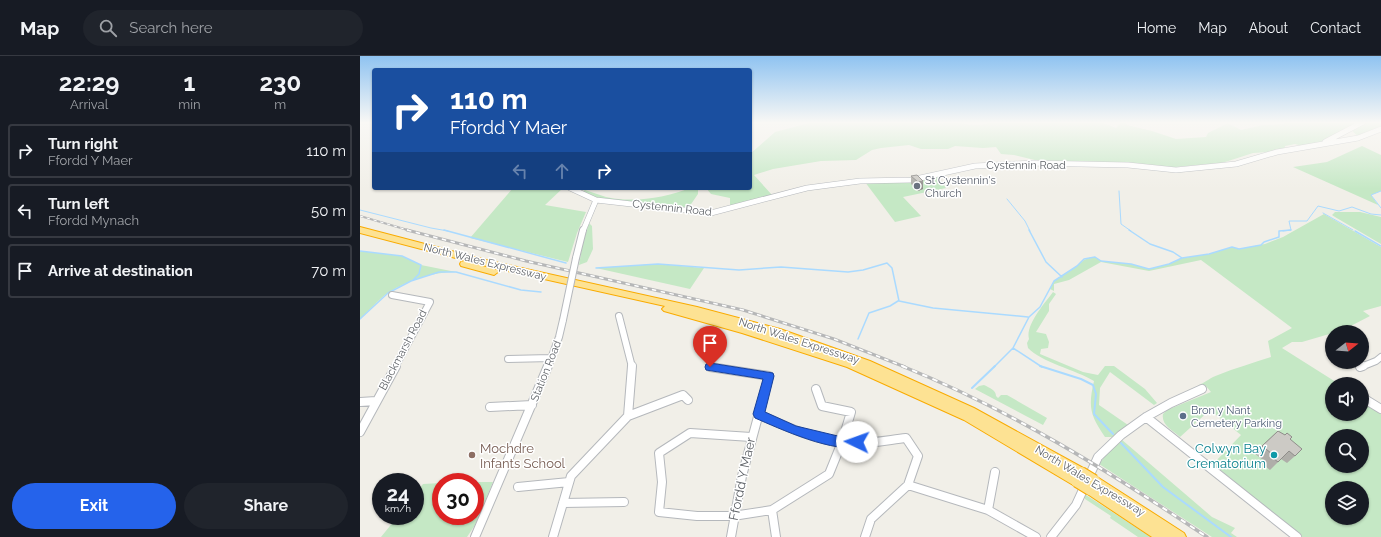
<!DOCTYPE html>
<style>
body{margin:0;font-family:Raleway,sans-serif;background:#20242c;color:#f1f3f6;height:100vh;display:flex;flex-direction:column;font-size:15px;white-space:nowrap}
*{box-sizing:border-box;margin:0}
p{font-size:13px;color:#9ea1a6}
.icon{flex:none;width:22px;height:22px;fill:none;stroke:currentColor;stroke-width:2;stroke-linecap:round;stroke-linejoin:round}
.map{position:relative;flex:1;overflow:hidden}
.sheet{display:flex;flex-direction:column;background:#171b24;width:360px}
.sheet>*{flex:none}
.guide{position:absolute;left:12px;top:12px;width:380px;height:122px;border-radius:4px;box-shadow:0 1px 3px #0004;background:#1a4fa0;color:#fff;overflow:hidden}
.needle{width:26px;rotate:73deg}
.controls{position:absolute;left:965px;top:269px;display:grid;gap:8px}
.controls a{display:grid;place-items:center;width:44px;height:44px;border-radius:50%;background:#171b24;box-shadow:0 1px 3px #0004;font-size:20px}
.speed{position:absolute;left:12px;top:417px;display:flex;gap:8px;font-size:20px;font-weight:700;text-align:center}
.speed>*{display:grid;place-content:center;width:52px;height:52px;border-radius:50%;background:#171b24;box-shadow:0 1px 3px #0004;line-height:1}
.speed small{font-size:10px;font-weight:400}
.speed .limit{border:6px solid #d22;background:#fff;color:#111}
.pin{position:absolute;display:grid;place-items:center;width:34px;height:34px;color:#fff;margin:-41px -17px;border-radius:50% 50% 50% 0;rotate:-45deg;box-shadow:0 0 4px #0007}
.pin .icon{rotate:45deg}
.me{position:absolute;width:44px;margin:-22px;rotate:273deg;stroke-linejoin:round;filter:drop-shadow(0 0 3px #0008)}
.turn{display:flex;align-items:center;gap:14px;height:84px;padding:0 12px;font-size:18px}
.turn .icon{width:52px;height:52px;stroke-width:2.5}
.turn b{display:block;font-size:28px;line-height:34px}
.lanes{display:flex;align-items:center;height:38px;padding:0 12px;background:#0003;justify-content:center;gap:20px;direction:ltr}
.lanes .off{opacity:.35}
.eta{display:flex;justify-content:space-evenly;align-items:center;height:68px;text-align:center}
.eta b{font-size:24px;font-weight:700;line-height:28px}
.cta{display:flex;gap:8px;margin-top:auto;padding:8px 12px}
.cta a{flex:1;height:46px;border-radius:24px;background:#2563eb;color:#fff;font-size:16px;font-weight:700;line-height:46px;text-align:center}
.cta a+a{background:#20242c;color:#f1f3f6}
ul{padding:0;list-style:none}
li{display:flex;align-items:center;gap:12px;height:54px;margin:0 8px 6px;padding:0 4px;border:2px solid #363941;border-radius:4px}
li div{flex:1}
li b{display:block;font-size:15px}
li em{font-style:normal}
header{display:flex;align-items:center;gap:24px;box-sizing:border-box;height:56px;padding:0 20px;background:#171b24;border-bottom:1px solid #363941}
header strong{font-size:19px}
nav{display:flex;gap:22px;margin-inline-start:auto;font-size:14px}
.search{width:280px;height:36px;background:#20242c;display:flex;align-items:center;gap:10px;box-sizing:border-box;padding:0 14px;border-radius:22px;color:#9ea1a6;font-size:15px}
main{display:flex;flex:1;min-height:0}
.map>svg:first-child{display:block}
.green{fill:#c5e8c5;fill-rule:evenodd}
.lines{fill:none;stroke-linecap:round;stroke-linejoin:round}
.stream-far2{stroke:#aadaff;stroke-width:1}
.stream-far1{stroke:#aadaff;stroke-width:1.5}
.stream{stroke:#aadaff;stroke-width:2}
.minor-far2-casing{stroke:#b5b8bc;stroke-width:6}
.minor-far1-casing{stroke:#b5b8bc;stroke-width:8}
.minor-casing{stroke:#b5b8bc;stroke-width:10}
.highway-casing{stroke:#f9ab00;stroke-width:2}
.minor-far2{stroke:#fff;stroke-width:5}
.minor-far1{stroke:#fff;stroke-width:6}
.minor{stroke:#fff;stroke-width:8}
.highway{fill:#fde293;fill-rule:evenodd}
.rail-far2-casing{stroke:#b6b7b8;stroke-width:2}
.rail-far1-casing{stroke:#b6b7b8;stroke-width:3}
.rail-casing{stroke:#b6b7b8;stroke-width:3.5}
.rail-far2{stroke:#fff;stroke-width:1;stroke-dasharray:3.5;stroke-linecap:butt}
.rail-far1{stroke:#fff;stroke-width:1.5;stroke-dasharray:4.5;stroke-linecap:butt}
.rail{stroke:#fff;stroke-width:2;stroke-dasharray:5.5;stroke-linecap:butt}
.minor-bridge-casing{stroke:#b5b8bc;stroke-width:8;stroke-linecap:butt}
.highway-bridge-casing{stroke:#f9ab00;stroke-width:14;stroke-linecap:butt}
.minor-bridge{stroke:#fff;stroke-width:6}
.highway-bridge{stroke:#fde293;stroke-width:12}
.wall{fill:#afaea9}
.shaded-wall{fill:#8f8d8a}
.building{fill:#cccac5;stroke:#8f8d8a}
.route{fill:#2563eb;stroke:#184099}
.worship-dot{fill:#6b7280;stroke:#fff;stroke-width:1.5}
.service-dot{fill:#5c6f8a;stroke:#fff;stroke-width:1.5}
.education-dot{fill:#8d6e63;stroke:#fff;stroke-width:1.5}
.culture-dot{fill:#0f9aa8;stroke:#fff;stroke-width:1.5}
.labels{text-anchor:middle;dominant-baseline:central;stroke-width:3;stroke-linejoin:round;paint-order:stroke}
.street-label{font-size:11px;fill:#5f6368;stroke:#fff}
.worship-label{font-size:11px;fill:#5b616d;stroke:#fff;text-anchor:start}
.service-label{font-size:11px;fill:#4e5e75;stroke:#fff;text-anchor:start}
.near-education-label{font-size:13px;fill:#785e54;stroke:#fff;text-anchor:start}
.near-culture-label{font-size:13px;fill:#0d838f;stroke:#fff;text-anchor:end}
.near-street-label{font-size:13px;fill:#5f6368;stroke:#fff}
</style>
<header>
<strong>Map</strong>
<div class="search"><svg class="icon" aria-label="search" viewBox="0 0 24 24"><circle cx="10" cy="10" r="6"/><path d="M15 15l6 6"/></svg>Search here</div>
<nav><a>Home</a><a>Map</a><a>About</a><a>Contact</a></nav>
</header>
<main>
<section class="sheet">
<div class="eta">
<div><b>22:29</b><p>Arrival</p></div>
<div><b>1</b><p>min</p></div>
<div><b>230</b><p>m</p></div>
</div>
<ul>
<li><svg class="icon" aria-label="right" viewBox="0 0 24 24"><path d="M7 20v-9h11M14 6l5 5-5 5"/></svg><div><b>Turn right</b><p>Ffordd Y Maer</p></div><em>110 m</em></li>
<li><svg class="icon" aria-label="left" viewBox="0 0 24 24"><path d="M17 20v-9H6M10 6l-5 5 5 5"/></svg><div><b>Turn left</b><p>Ffordd Mynach</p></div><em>50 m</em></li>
<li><svg class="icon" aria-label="arrive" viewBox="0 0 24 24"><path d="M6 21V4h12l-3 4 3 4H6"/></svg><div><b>Arrive at destination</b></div><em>70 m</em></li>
</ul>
<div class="cta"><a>Exit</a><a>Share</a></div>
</section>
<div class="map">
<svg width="1021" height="481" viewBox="0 0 1021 481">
<rect width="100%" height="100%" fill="#f1efe8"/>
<path class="green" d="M453,66h126l3,2c12,-6 31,6 49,-2h110l15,6 5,-6h5l1,3 25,6 24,8 30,-2 2,-4 20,-10 13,7 22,-5 21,-1 -1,-2h98v7l-21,9 -10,-9 -18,10 -26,8 -11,-3 -10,2 -1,5 -31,2 -31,10 -58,5 -125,-7 -25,-6 -13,-1 -5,-7 -13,1 -28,-2 -7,3h-27l-12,-4 -28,3 -9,2 -16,10 -35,1 -48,8 -19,6 18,20 -42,13v-10l-19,-4 -5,-6h44v-34l25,-22z
M1002,90l19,9v36l-10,4 7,10 -85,-38 34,-5z
M576,119l10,13 -43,9 18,19 -26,6 -30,-40z
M153,132h50l-18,17 41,7 -9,21 -9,29 -98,-24z
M330,132h14l-6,2v4l-11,16 -91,-12 -15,-6 4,-2c7,2 14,5 21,7 27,6 59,1 84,-9z
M975,156h25l21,5v27l-46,-27 -3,-2z
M964,158l57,33v59l-18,5 7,5 -27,14 -41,12h-10l-10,6 57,36h-7v30h30v-16l19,12v127h-79l-89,-73 28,-29 -31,-25 -30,27c-8,-7 -19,-12 -17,-23l4,-4 44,-18 -6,-7h-6c7,-3 12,-8 19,-10 17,-7 35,-12 53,-18l-3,-16 24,-13 -91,-68 -52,11 -48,-9 -32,18 -15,4v7l-4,-2 4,-8 23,-15 7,-6 7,-3h4l6,4 30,3 18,5 20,-5 13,-6 27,-4 23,-7 7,2 26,-5 18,-7zM972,380h30v30h-30zM972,432h30v30h-30z
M229,167l3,3 1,23 -6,13 -8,3 4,-24z
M0,195l42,5 19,9 35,7c-24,0 -48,8 -68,21 -11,7 -18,18 -28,26z
M298,208l46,4 -14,21 -94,-21z
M693,236l3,2 -7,10v7l-13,21 10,2 3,8 -1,6 -7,1 -1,5 43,18 15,3 7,-9h9l31,23 12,14 -3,2 -44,-33 -10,16 -1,17 29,20 -16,12h-7c-15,-22 -17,-30 -11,-56 -18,-11 -53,-19 -66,-33l-1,-5 2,-4c-4,-14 16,-36 24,-47z
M624,329c6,3 12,5 12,11l2,2 3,-3h6l40,23 -4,7 -68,-36 4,-3z
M761,383l91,78 23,11 -4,5 6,4h-25l-113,-73 10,-13z
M115,426h18l-18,43 -8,12h-86l17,-21h17v-22l8,-10 18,-1v33h34z
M723,437l68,44h-13l-28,-19 1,-2 -26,-17z"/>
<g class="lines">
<path class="stream-far2" d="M759,135l2,33 10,7
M1021,135l-10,4 10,13
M647,143l18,22 5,10
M0,154l71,18 17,3
M963,157l30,17
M923,175l8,-1 -2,-9h18l11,-15 21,5 13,-4 19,7 10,1"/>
<path class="stream-far1" d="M84,174l122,33
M669,174l17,32 16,15
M769,174l21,14 23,8 9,6
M995,175l26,15
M0,195l42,5 19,9 -2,9 -6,6
M236,212l62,-4 81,6 42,-3 67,5 15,-2 24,-7 5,5 7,33 34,7 95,9
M0,263l28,-26 23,-12 28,-9h17l65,18 20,2
M498,283l11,-26 21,-7 8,-5
M634,311l19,-19
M682,311l-29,-19 16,-31 11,-10 14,-26 23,-15 7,-7 11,-2 6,4 30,3 18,5 20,-5 13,-6 27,-4 23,-7 7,2 22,-4 3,-3 15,-5v-6l12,-1"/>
<path class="stream" d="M680,310l41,13 12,6 3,9 -2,20 19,20
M612,332l23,-22
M761,387l42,44 68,50"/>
<g class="minor-far2-casing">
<path id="minor-far2" d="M965,86l38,-20
M210,132l26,12 115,13 96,-25 53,-7 51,-1 64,-14 58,-3 95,2 48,5 60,-6 41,-12 81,-14 23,-9
M223,175l13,-31"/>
</g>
<g class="minor-far1-casing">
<path id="minor-far1" d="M216,202l7,-28
M32,239l38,7 -35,65
M259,260l13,51
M148,303l43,-1
M188,311l11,-30 4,-17
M1001,311l15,-6 5,-4"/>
</g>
<g class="minor-casing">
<path id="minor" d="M350,311l59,9 -27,100 -11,61
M1000,311l3,-1
M1003,342l18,11
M0,346l16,-1
M130,351l42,-2
M399,358c28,13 60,28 91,29 19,1 38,-3 56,-5l12,18 -10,29 -37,34 -6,18
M268,360l55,-21 5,5
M786,361l151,120
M0,376l36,-66
M391,381l-61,-4 -31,20 3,29 -3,30 38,4h36l39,-6 57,-36 13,-32 9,-30 -29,-6 -6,-17
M548,429l80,25 48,27
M158,431l51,-5
M203,447l61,-1
M412,454l4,27
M628,454l7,-38
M115,481l73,-171
M193,481l18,-61 57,-60 4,-50
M691,481l25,-32 22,-48 23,-22 25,-18 25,-14 31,-14"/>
</g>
<g class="highway-casing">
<path id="highway" d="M0,171l130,34 207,46 83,22 90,32 104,47 111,61 2,4 -2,4 -3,1 1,3 -2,4 -4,2 -4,-2 -109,-65 -117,-53 -105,-34 -78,-22 -2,-2 3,-3 -175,-39 -130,-34z
M104,205l33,9 1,2 -4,3 -33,-9 -1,-2 1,-2z
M734,419l90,58 2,4h-34l-66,-44 -2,-4 2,-4 3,-1 -1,-3 2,-4z"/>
</g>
<use href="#minor-far2" class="minor-far2"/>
<use href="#minor-far1" class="minor-far1"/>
<use href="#minor" class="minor"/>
<use href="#highway" class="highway"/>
<g class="rail-far2-casing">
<path id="rail-far2" d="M0,160l51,15"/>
</g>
<g class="rail-far1-casing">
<path id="rail-far1" d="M47,174l119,31 217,49 91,29 71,28"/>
</g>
<g class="rail-casing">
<path id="rail" d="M542,310c109,44 208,106 305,171"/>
</g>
<use href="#rail-far2" class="rail-far2"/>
<use href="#rail-far1" class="rail-far1"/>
<use href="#rail" class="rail"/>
<g class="minor-bridge-casing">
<path id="minor-bridge" d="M203,264l13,-62"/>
</g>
<g class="highway-bridge-casing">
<path id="highway-bridge" d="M721,417l13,8
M717,425l13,8"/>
</g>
<use href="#minor-bridge" class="minor-bridge"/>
<use href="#highway-bridge" class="highway-bridge"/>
</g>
<path class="wall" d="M551,120l12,5v8l-5,2 -7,-7z
M918,375l12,8 5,17 -8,7 -6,-4 -11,11 -9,-7 2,-3 -9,-7z"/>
<path class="shaded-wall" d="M563,125v8l-5,2v-9z"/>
<path class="building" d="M557,119l6,6 -5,1 -7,-6z
M918,375l7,4 2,-2 5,4 -2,2 12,10 -7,7 -6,-5 -11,11 -9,-7 2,-2 -9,-7z"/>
<linearGradient id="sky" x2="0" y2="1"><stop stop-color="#8fc3f1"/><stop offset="0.5" stop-color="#f9f8f5"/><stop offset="1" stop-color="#f9f8f5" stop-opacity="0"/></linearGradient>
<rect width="1021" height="133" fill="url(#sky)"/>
<path class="route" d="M350,307l63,10 1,3 -9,36 31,14 46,11h15l4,1 2,4 -2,4c-24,9 -83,-18 -106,-28l-2,-4 10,-35 -57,-9 -1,-3 1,-3z"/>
<circle class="worship-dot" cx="557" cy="130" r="4"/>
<circle class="service-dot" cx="823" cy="360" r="4"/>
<circle class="education-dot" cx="112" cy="399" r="4"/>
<circle class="culture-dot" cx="914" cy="399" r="4"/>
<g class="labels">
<g class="street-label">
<text x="666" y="109">Cystennin Road</text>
<text transform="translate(312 152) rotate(6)">Cystennin Road</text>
<text transform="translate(125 206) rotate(14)">North Wales Expressway</text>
<text transform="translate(439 285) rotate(18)">North Wales Expressway</text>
<text transform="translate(43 294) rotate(-62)">Blackmarsh Road</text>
<text transform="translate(186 315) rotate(-68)">Station Road</text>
<text transform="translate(730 425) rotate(31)">North Wales Expressway</text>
</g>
<g class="worship-label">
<text x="565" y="124">St Cystennin's<tspan x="565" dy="13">Church</tspan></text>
</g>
<g class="service-label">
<text x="831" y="354">Bron y Nant<tspan x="831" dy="13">Cemetery Parking</tspan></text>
</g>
<g class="near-education-label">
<text x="120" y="392">Mochdre<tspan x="120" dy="15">Infants School</tspan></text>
</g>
<g class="near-culture-label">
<text x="906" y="392">Colwyn Bay<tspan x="906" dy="15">Crematorium</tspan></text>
</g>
<g class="near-street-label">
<text transform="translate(382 423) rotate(-78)">Ffordd Y Maer</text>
</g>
</g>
</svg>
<div class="controls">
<a><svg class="needle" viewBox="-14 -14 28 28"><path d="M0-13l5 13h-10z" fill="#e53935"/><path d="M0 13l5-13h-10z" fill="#9ea1a6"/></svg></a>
<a><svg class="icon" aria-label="sound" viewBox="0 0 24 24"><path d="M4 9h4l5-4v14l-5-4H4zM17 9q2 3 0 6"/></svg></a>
<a><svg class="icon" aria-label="search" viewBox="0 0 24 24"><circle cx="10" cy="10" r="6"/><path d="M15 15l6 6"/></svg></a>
<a><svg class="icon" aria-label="layers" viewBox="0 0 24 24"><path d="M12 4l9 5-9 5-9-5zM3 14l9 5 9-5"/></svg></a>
</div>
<div class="speed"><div>24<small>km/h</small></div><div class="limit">30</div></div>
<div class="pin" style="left:350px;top:311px;background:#d93025"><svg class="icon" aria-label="arrive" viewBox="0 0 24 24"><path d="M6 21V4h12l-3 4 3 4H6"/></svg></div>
<svg class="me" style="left:497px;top:386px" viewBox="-20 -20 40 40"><circle r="19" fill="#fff"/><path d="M0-13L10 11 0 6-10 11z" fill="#2563eb"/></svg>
<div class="guide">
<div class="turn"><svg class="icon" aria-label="right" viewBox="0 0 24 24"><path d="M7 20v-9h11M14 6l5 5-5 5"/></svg><div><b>110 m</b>Ffordd Y Maer</div></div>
<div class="lanes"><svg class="icon off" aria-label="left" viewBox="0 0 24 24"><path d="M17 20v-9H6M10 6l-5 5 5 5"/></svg><svg class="icon off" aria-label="ahead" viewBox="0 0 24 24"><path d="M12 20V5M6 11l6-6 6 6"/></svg><svg class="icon" aria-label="right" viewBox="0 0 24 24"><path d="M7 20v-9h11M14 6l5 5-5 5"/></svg></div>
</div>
</div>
</main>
